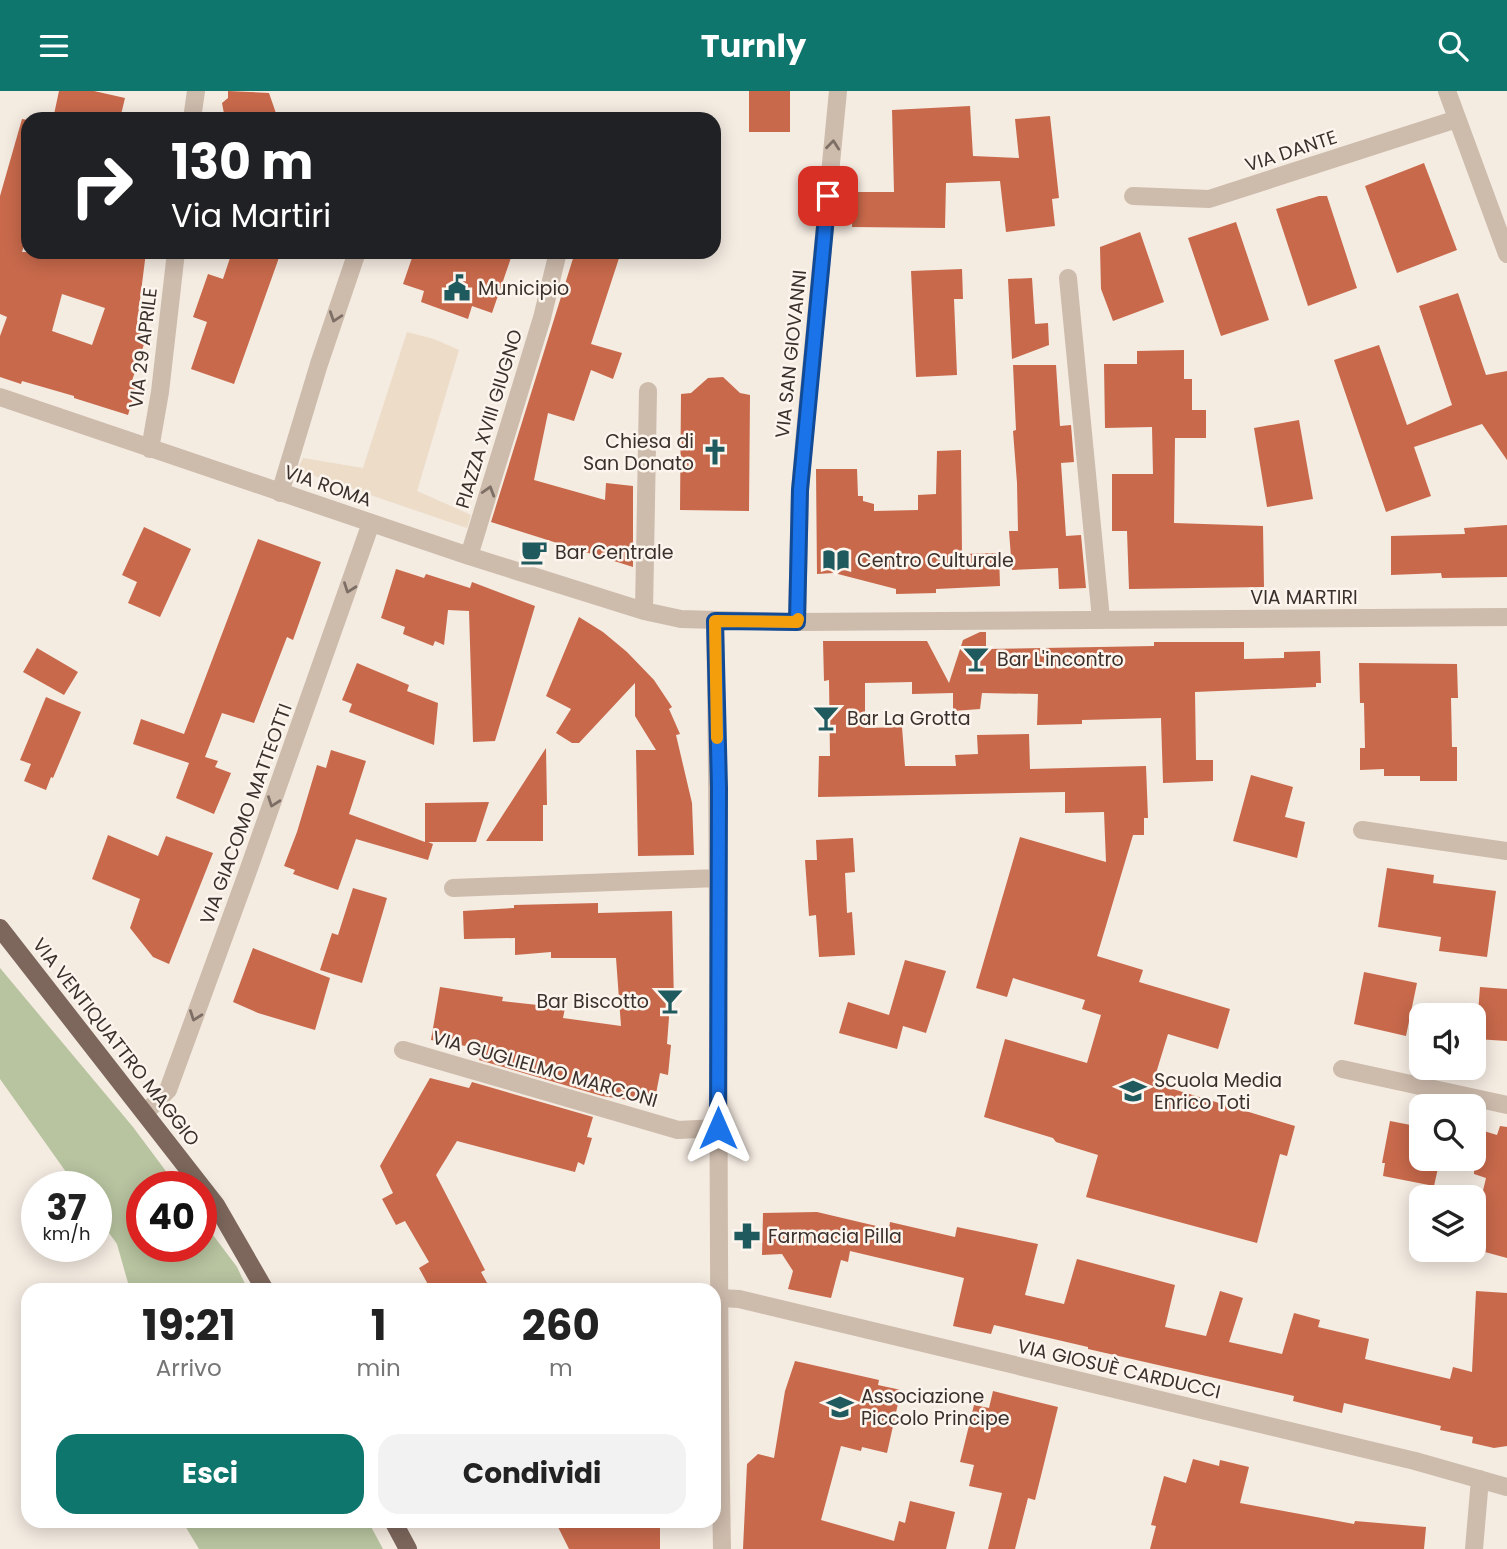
<!DOCTYPE html>
<html lang="it">
<meta charset="utf-8">
<style>
body{margin:0;font-family:Poppins,sans-serif;background:#f2f2f2;color:#222;height:100vh;display:flex;flex-direction:column;font-size:26px;white-space:nowrap}
*{box-sizing:border-box;margin:0}
p{font-size:23px;color:#767676}
.icon{flex:none;width:38px;height:38px;fill:none;stroke:currentColor;stroke-width:2;stroke-linecap:round;stroke-linejoin:round}
.map{position:relative;flex:1;overflow:hidden}
.details{position:absolute;left:21px;top:1192px;width:700px;height:245px;display:flex;flex-direction:column;background:#fff;border-radius:21px;box-shadow:0 4px 18px #0003}
.details>*{flex:none}
.guide{position:absolute;left:21px;top:21px;width:700px;height:147px;border-radius:21px;box-shadow:0 4px 18px #0003;background:#202124;color:#fff;overflow:hidden}
.tools{position:absolute;left:1409px;top:912px;display:grid;gap:14px}
.tools a{display:grid;place-items:center;width:77px;height:77px;border-radius:14px;background:#fff;box-shadow:0 4px 18px #0003;font-size:35px}
.speed{position:absolute;left:21px;top:1080px;display:flex;gap:14px;font-size:35px;font-weight:700;text-align:center}
.speed>*{display:grid;place-content:center;width:91px;height:91px;border-radius:50%;background:#fff;box-shadow:0 4px 18px #0003;line-height:1}
.speed small{font-size:18px;font-weight:400}
.speed .limit{border:10px solid #d22;background:#fff;color:#111}
.pin{position:absolute;display:grid;place-items:center;width:60px;height:60px;color:#fff;margin:-30px;border-radius:14px;box-shadow:0 4px 10px #0006}
.me{position:absolute;width:77px;margin:-38px;rotate:0deg;stroke-linejoin:round;filter:drop-shadow(0 0 5px #0008)}
.turn{display:flex;align-items:center;gap:24px;height:147px;padding:0 35px;font-size:32px}
.turn .icon{width:91px;height:91px;stroke-width:2.5}
.turn b{display:block;font-size:49px;line-height:60px}
.eta{display:flex;justify-content:space-evenly;align-items:center;height:119px;text-align:center}
.eta b{font-size:42px;font-weight:700;line-height:49px}
.button{display:flex;gap:14px;margin-top:auto;padding:14px 35px}
.button a{flex:1;height:80px;border-radius:21px;background:#0f766e;color:#fff;font-size:28px;font-weight:700;line-height:80px;text-align:center}
.button a+a{background:#f2f2f2;color:#222}
header{display:flex;justify-content:space-between;align-items:center;height:91px;padding:0 35px;background:#0f766e;color:#fff;font-size:32px;font-weight:700}
.map>svg:first-child{display:block}
.green{fill:#b8c4a0}
.plaza{fill:#ecdcc8}
.building{fill:#c8694b;fill-rule:evenodd}
.lines{fill:none;stroke-linecap:round;stroke-linejoin:round}
.minor{stroke:#cdbbac;stroke-width:18}
.major{stroke:#7d675c;stroke-width:18}
.oneway{stroke:#7d6f65}
.route-casing{stroke:#114b97;stroke-width:18}
.route{stroke:#1a73e8;stroke-width:12}
.slow{stroke:#f59e0b;stroke-width:12}
.labels{text-anchor:middle;dominant-baseline:central;stroke-width:5;stroke-linejoin:round;paint-order:stroke}
.street-label{font-size:19px;fill:#3b302b;stroke:#fbf5ee}
.poi-label{font-size:19px;fill:#3b302b;stroke:#fbf5ee;text-anchor:start}
</style>
<header><svg class="icon" aria-label="menu" viewBox="0 0 24 24"><path d="M4 6h16M4 12h16M4 18h16"/></svg>Turnly<svg class="icon" aria-label="search" viewBox="0 0 24 24"><circle cx="10" cy="10" r="6"/><path d="M15 15l6 6"/></svg></header>
<div class="map">
<svg width="1507" height="1458" viewBox="0 0 1507 1458">
<rect width="100%" height="100%" fill="#f4ebe1"/>
<path class="green" d="M0,877l133,159 44,59 -35,1v59h59v-27l36,48 11,23h-118l-13,-46 -21,-29v-28l-20,-1 -76,-107z
M182,1430h186l15,28h-184z"/>
<path class="plaza" d="M407,241l27,7 25,11 -42,141 54,24 -4,13 -170,-58 6,-12 60,10z"/>
<path class="building" d="M59,0h35l31,7 -5,21h-67z
M228,0l41,2 9,26h-53l-3,-16 6,-5z
M749,0h41v41h-41z
M970,15l3,50 46,2 -4,-39 35,-3 9,82 -7,1 3,27 -49,6 -6,-51 -54,2 -1,45 -93,-1 1,-35h41l-2,-82z
M22,28l6,1v115l-6,17h124l-10,80 11,3 -17,52 6,1 -8,27 -54,-17v-2l-52,-15 -1,3 -21,-7v-41l7,-19 -7,-3v-118zM62,203l43,14 -13,37 -40,-14z
M1424,72l33,87 -60,23 -32,-87z
M1319,105h8l30,92 -49,18 -32,-97z
M1236,131l33,98 -48,16 -33,-98z
M1140,141l24,70 -51,19 -12,-32 -1,-42z
M232,161h49l-47,132 -43,-15 16,-47 -14,-5 15,-43 15,5z
M414,161h99l-21,61 -20,-7 -4,13 -47,-17 3,-11 -21,-7z
M575,161h46l-30,92 31,9 -9,26 -22,-9 -17,51 -26,-8 -14,67 71,20 1,-17 27,3v81l-142,-45z
M962,178l1,30h-9l3,76 -41,2 -5,-106z
M1032,187l3,46 13,-1 1,22 -37,14 -4,-80z
M1458,202l28,82 21,-4v89l-25,-36 -68,23 17,49 -45,16 -52,-152 45,-15 28,80 45,-20 -33,-99z
M1184,259v29h8v31h14v28h-31l-1,85 89,3 1,61 -135,2 -2,-58h-15v-57h41l-1,-47 -47,1 -1,-64h33v-13z
M1013,274h43l4,61 11,-1 3,37 -13,1 5,73 15,-1 5,53 -27,1 -1,-21 -46,2 -3,-39h9l-1,-48 -4,-52 3,-1z
M723,286l17,16 10,2 -1,116 -69,-1 1,-116 10,-1 17,-15z
M1299,329l14,79 -46,8 -13,-79z
M961,359l1,104 37,-1 1,33 -64,3v4l-40,1v-5l-62,-16 -17,1 -1,-105h41l1,27h5v5l11,3v7l44,-1v-15l18,-1 1,-43z
M1507,434v52l-65,1 -1,-5 -50,2v-39l74,-2 -1,-6z
M144,436l47,22 -31,68 -32,-14 9,-21 -15,-7z
M258,448l63,23 -28,78 -6,-3 -33,86 -32,-10 -17,44 13,4 -3,6 16,6 -17,41 -38,-16 13,-35 -56,-19 8,-25 43,15z
M396,478l28,9 2,-4 44,14 2,-6 63,24 -40,135 -22,1 -4,-131 -21,-1 -4,35 -9,-4 -2,5 -30,-12 2,-7 -24,-9z
M579,526l24,15 24,20 27,28 18,27 -3,2 11,25 -4,1 16,68 2,52 -56,1 -2,-106h20l-21,-34v-33l-56,60h-7l-16,-10 15,-24 -25,-13z
M980,541h6v17l168,-3v-4h90v17l40,-1v-6l36,-1 1,32h-5v4l-121,5 1,68h17v21l-50,2 -2,-65 -79,2v4l-45,1 1,-31 -56,-1 -2,16 -27,2v-18l-41,1v-12l-47,1v45l37,-1 3,39h51l-1,-11 23,-1 -1,-19 52,-1 1,35 116,-3 2,52h-4v17h-11l-36,121 46,14 -4,12 91,27 -12,40 -50,-15 -15,49 142,43 -8,30 -7,-2 -23,89 -171,-46 12,-42 -42,-13 -3,-4 -69,-21 21,-78 82,24 14,-48 -19,-6 3,-9 -72,-22 -6,19 -31,-9 44,-151 86,25 -2,-50 -39,1v-21l-247,5 1,-41h11l-1,-76 -5,1 -1,-40h104l22,42 14,-43z
M37,557l41,24 -14,23 -41,-23z
M357,572l38,16 14,6 -2,6 31,12 -4,42 -85,-33 3,-8 -10,-4z
M1359,572l98,1 1,34h-7l1,49h5v34h-37v-5h-36v-7l-24,1v-22h5l-1,-45h-4z
M46,606l35,15 -28,66 -2,-1 -5,13 -22,-9 7,-17 -11,-4z
M546,657l1,57h-4v36h-57z
M331,659l35,11 -17,53 76,28v-39l64,-1 -13,40h-48l5,2 -5,16 -72,-21 -18,51 -45,-16 2,-4 -11,-4 13,-34 20,-67 9,3z
M1251,684l42,12 -8,30 20,5 -8,36 -64,-17z
M108,744l50,21 8,-20 47,17 -44,111 -16,-7 -23,-29 10,-29 -48,-20z
M853,747l2,34 -10,1 2,40 5,-1 3,43 -36,2 -3,-42 -7,1 -4,-56h12l-1,-20z
M1387,777l47,7 -1,8 63,8 -9,66 -48,-6 2,-14 -63,-10z
M353,797l34,10 -25,85 -42,-13 12,-37 6,2z
M598,812v10l74,-2 2,93h-4l-3,40 4,1 -3,30 -8,-2 -6,31 -52,-8 -123,-36 4,-11 -52,-9 9,-53 63,10 -1,4 63,7 -2,10 58,8 -5,-68h-65v-6l-36,3v-17l-51,1 -1,-28 51,-3v-3z
M253,857l77,30 -15,52 -57,-17 -25,-11z
M905,869l41,11 -20,62 -23,-7 -6,23 -58,-16 9,-31 41,13z
M1364,881l53,11 -11,53 -52,-12z
M1480,896l27,2v52l-31,-2z
M430,987l39,10 3,-6 121,35 -6,20 5,1 -8,27 -6,-3 -3,10 -118,-31 -21,34 49,95 -4,2 10,18h-60l-12,-22 10,-6 -24,-41 -9,4 -14,-26 11,-6 -13,-27z
M1390,1030l31,6v32h19l-6,27 -51,-10 2,-13h-3z
M1500,1035l7,1v131l-33,-9v-20l12,-51 -12,-4v-46l23,7z
M817,1121l72,17 1,-7 65,15 2,-10 81,17 -13,51 39,9 13,-45 98,26 -10,42 41,9 14,-45 23,7 -14,44 53,12 12,-41 26,7 -2,7 51,12 -4,20 85,20 3,-12 19,5 4,-81 31,2v153l-13,2 -22,-5 1,-6 -33,-7 1,-4 -97,-23 -2,10 -49,-12 1,-5 -206,-47v-2l-94,-22 -3,9 -38,-8 11,-48 -114,-27 -2,11 -7,-2 -10,38 -43,-9 5,-18 -11,-17 -20,1 1,-42z
M795,1270l84,19 -1,5 23,5 -14,63 -25,-6 -1,4 -20,-5 -20,74 73,21 5,-20 6,2 5,-22 45,11 -9,37h-203l4,-85 11,-10 16,4 11,-67z
M993,1300l65,16 -23,93 -7,-2 -13,51h-27l14,-56 -33,-7 5,-21 -14,-3 14,-57 15,3z
M1193,1368l26,7 1,-6 29,7 -9,36 114,21 1,-3 71,6 -2,22h-274l6,-23 -5,-1 13,-49 22,7z
M555,1430h105v28h-91z"/>
<g class="lines">
<path class="minor" d="M1447,0l60,163
M192,28l4,-28
M1133,105l76,3 248,-80
M1068,187l33,341
M0,306l469,159 175,55 37,8 116,3 710,-5
M150,358l10,-57 16,-140
M280,402l39,-129 38,-112
M469,465l73,-238 16,-66
M644,520l4,-220
M715,530c6,309 1,619 7,928
M797,531l3,-132 5,-58 33,-341
M1362,739l145,21
M453,797l265,-10
M403,959l275,80 40,-2
M1342,978l165,36
M146,1021l22,-22 80,-219 123,-348
M720,1207l19,1 676,162 92,26
M1474,1458l6,-70"/>
<path class="major" d="M0,837l216,277 49,85
M393,1430l15,28"/>
</g>
<defs><path id="oneway-chevron" d="M-2-3.5L2.5 0L-2 3.5" fill="none" stroke-width="1.6" stroke-linecap="round" stroke-linejoin="round" transform="scale(1.75)"/></defs>
<g class="oneway">
<use href="#oneway-chevron" transform="translate(833 54) rotate(-84)"/>
<use href="#oneway-chevron" transform="translate(335 226) rotate(109)"/>
<use href="#oneway-chevron" transform="translate(489 400) rotate(-73)"/>
<use href="#oneway-chevron" transform="translate(349 497) rotate(110)"/>
<use href="#oneway-chevron" transform="translate(273 711) rotate(110)"/>
<use href="#oneway-chevron" transform="translate(195 925) rotate(110)"/>
</g>
<g class="lines">
<g class="route-casing">
<path id="route" d="M718,1037l1,-340 -4,-167 82,1 3,-132 28,-294"/>
</g>
<use href="#route" class="route"/>
<path class="slow" d="M717,647l-2,-117 82,1 1,-3"/>
</g>
<defs>
<g id="civic-bare" transform="scale(2.1)"><path d="M-.6-6.5H3V-4.5H.6V-3L4-1V1h2V6H-6V1h2V-1L-.6-3ZM-1.2 2.5V6h2.4V2.5Z" fill="#1f5a5e" stroke="#fbf5ee" stroke-width="2.5" paint-order="stroke"/></g>
<g id="church-bare" transform="scale(2.1)"><path d="M-1.2-6h2.4v3.5h3.3v2.4h-3.3V6h-2.4V-.1h-3.3v-2.4h3.3Z" fill="#1f5a5e" stroke="#fbf5ee" stroke-width="2.5" paint-order="stroke"/></g>
<g id="cafe-bare" transform="scale(2.1)"><path d="M-5.5-4.5H6V0H3Q3 3.5 0 3.5H-2.5Q-5.5 3.5-5.5 0ZM3-3.2v2h1.7v-2ZM-6 4.5H4V6H-6Z" fill="#1f5a5e" stroke="#fbf5ee" stroke-width="2.5" paint-order="stroke"/></g>
<g id="library-bare" transform="scale(2.1)"><path d="M-6-4Q-3-5.5-.7-3.5V5Q-3 3-6 4ZM6-4Q3-5.5 .7-3.5V5Q3 3 6 4Z" fill="#1f5a5e" stroke="#fbf5ee" stroke-width="2.5" paint-order="stroke"/></g>
<g id="bar-bare" transform="scale(2.1)"><path d="M-6-5H6L.8 .8V4.5H3.5V6h-7V4.5H-.8V.8Z" fill="#1f5a5e" stroke="#fbf5ee" stroke-width="2.5" paint-order="stroke"/></g>
<g id="school-bare" transform="scale(2.1)"><path d="M0-5L7-2L0 1L-7-2ZM-4 1L0 2.5L4 1V4Q0 6-4 4Z" fill="#1f5a5e" stroke="#fbf5ee" stroke-width="2.5" paint-order="stroke"/></g>
<g id="pharmacy-bare" transform="scale(2.1)"><path d="M-2-6h4v4h4v4h-4v4h-4v-4h-4v-4h4Z" fill="#1f5a5e" stroke="#fbf5ee" stroke-width="2.5" paint-order="stroke"/></g>
</defs>
<g fill-rule="evenodd">
<use href="#civic-bare" x="457" y="197"/>
<use href="#church-bare" x="715" y="361"/>
<use href="#cafe-bare" x="534" y="461"/>
<use href="#library-bare" x="836" y="469"/>
<use href="#bar-bare" x="976" y="568"/>
<use href="#bar-bare" x="826" y="627"/>
<use href="#bar-bare" x="670" y="910"/>
<use href="#school-bare" x="1133" y="1000"/>
<use href="#pharmacy-bare" x="747" y="1145"/>
<use href="#school-bare" x="840" y="1316"/>
</g>
<g class="labels">
<g class="street-label">
<text transform="translate(1291 60) rotate(-18)">VIA DANTE</text>
<text transform="translate(143 257) rotate(-83)">VIA 29 APRILE</text>
<text transform="translate(791 263) rotate(-84)">VIA SAN GIOVANNI</text>
<text transform="translate(489 328) rotate(-73)">PIAZZA XVIII GIUGNO</text>
<text transform="translate(328 395) rotate(19)">VIA ROMA</text>
<text x="1304" y="506">VIA MARTIRI</text>
<text transform="translate(246 723) rotate(-70)">VIA GIACOMO MATTEOTTI</text>
<text transform="translate(116 951) rotate(52)">VIA VENTIQUATTRO MAGGIO</text>
<text transform="translate(545 978) rotate(16)">VIA GUGLIELMO MARCONI</text>
<text transform="translate(1119 1278) rotate(13)">VIA GIOSUÈ CARDUCCI</text>
</g>
<g class="poi-label">
<text x="478" y="197">Municipio</text>
<text x="694" y="350" text-anchor="end">Chiesa di<tspan x="694" dy="22">San Donato</tspan></text>
<text x="555" y="461">Bar Centrale</text>
<text x="857" y="469">Centro Culturale</text>
<text x="997" y="568">Bar L'incontro</text>
<text x="847" y="627">Bar La Grotta</text>
<text x="649" y="910" text-anchor="end">Bar Biscotto</text>
<text x="1154" y="989">Scuola Media<tspan x="1154" dy="22">Enrico Toti</tspan></text>
<text x="768" y="1145">Farmacia Pilla</text>
<text x="861" y="1305">Associazione<tspan x="861" dy="22">Piccolo Principe</tspan></text>
</g>
</g>
</svg>
<div class="tools">
<a><svg class="icon" aria-label="sound" viewBox="0 0 24 24"><path d="M4 9h4l5-4v14l-5-4H4zM17 9q2 3 0 6"/></svg></a>
<a><svg class="icon" aria-label="search" viewBox="0 0 24 24"><circle cx="10" cy="10" r="6"/><path d="M15 15l6 6"/></svg></a>
<a><svg class="icon" aria-label="layers" viewBox="0 0 24 24"><path d="M12 4l9 5-9 5-9-5zM3 14l9 5 9-5"/></svg></a>
</div>
<div class="speed"><div>37<small>km/h</small></div><div class="limit">40</div></div>
<div class="pin" style="left:828px;top:105px;background:#d93025"><svg class="icon" aria-label="arrive" viewBox="0 0 24 24"><path d="M6 21V4h12l-3 4 3 4H6"/></svg></div>
<svg class="me" style="left:718px;top:1037px" viewBox="-20 -20 40 40"><path d="M0-17L14 15 0 8-14 15z" fill="#1a73e8" stroke="#fff" stroke-width="4"/></svg>
<div class="guide">
<div class="turn"><svg class="icon" aria-label="right" viewBox="0 0 24 24"><path d="M7 20v-9h11M14 6l5 5-5 5"/></svg><div><b>130 m</b>Via Martiri</div></div>
</div>
<section class="details">
<div class="eta">
<div><b>19:21</b><p>Arrivo</p></div>
<div><b>1</b><p>min</p></div>
<div><b>260</b><p>m</p></div>
</div>
<div class="button"><a>Esci</a><a>Condividi</a></div>
</section>
</div>
